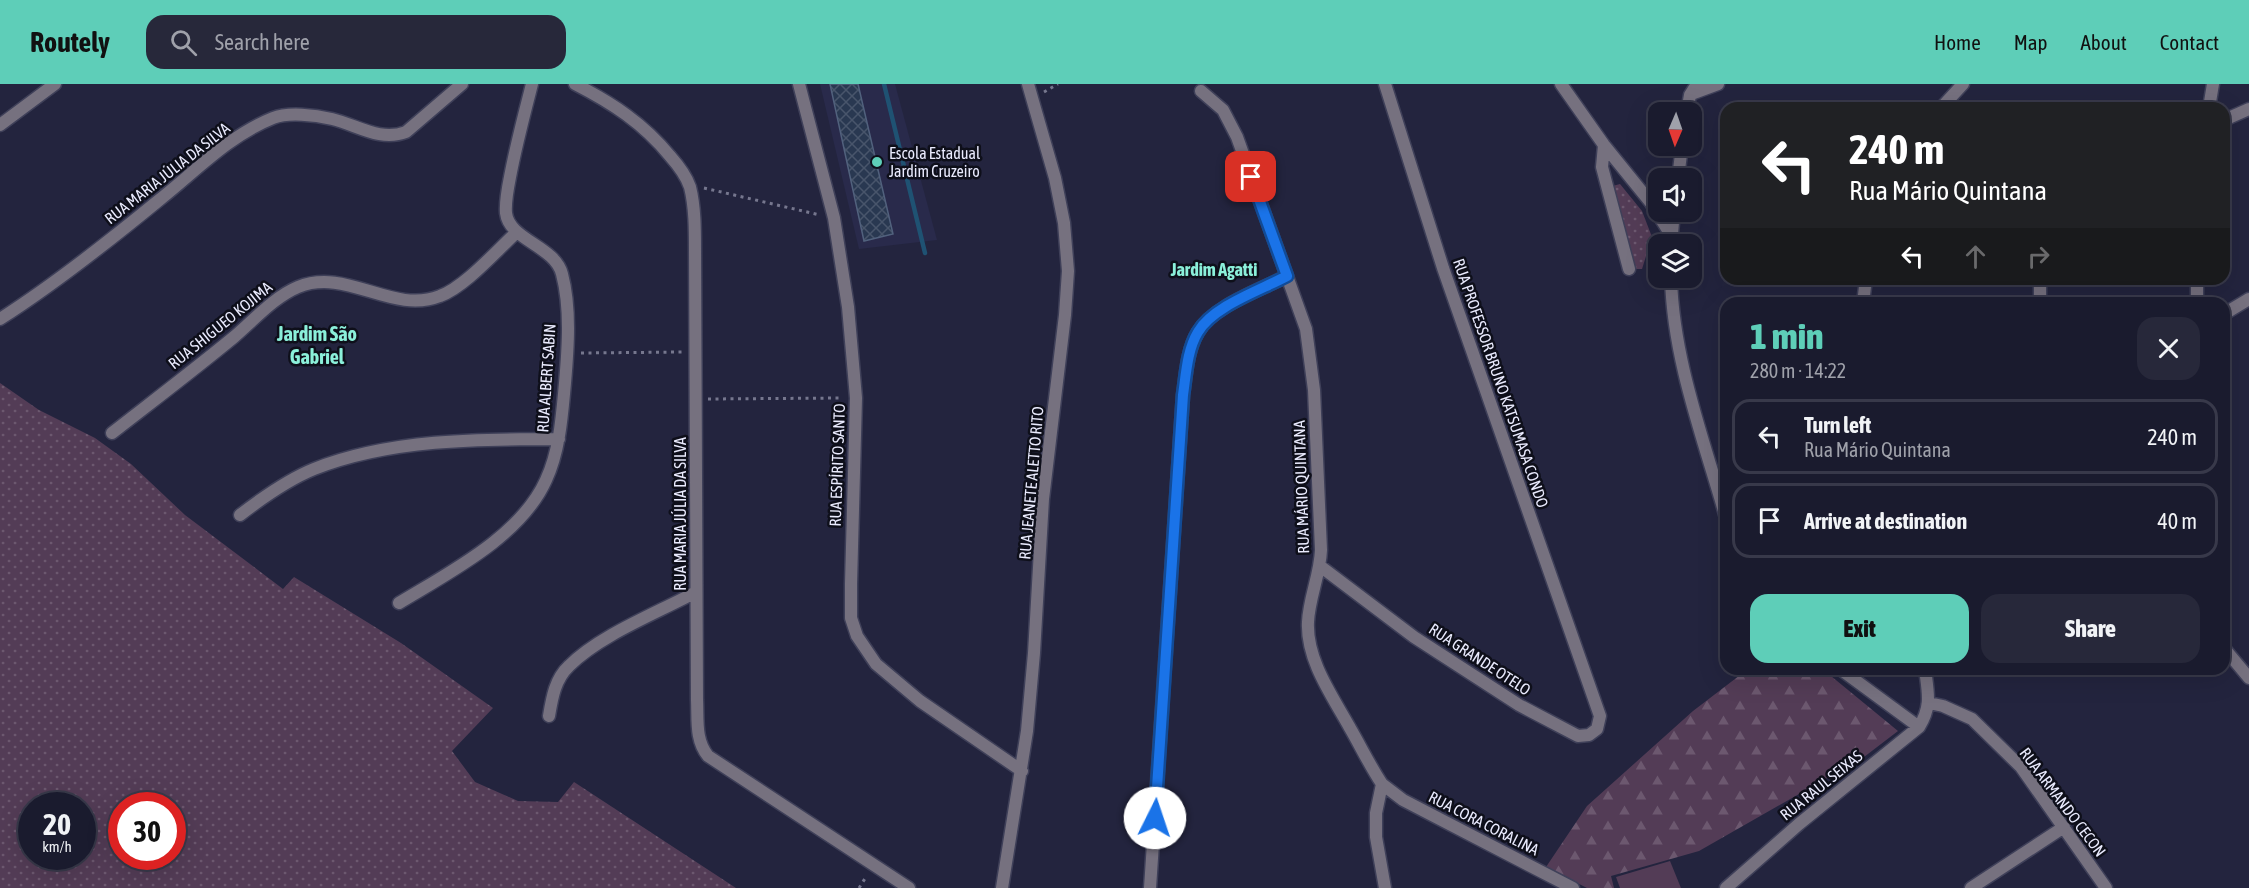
<!DOCTYPE html>
<meta charset="utf-8">
<style>
body{margin:0;font-family:"Asap Condensed",sans-serif;background:#27283a;color:#f1f3f6;height:100vh;display:flex;flex-direction:column;font-size:22px;white-space:nowrap}
*{box-sizing:border-box;margin:0}
p{font-size:20px;color:#9fa1aa}
.icon{flex:none;width:33px;height:33px;fill:none;stroke:currentColor;stroke-width:2;stroke-linecap:round;stroke-linejoin:round}
.map{position:relative;flex:1;overflow:hidden}
.drawer{position:absolute;left:1720px;top:213px;width:510px;height:378px;display:flex;flex-direction:column;background:#1a1b2e;border-radius:18px;box-shadow:0 6px 24px #0002,0 0 0 2px #38394a}
.drawer>*{flex:none}
.guide{position:absolute;left:1720px;top:18px;width:510px;height:183px;border-radius:18px;box-shadow:0 6px 24px #0002,0 0 0 2px #38394a;background:#202124;color:#fff;overflow:hidden}
.needle{width:39px;rotate:182deg}
.fabs{position:absolute;left:1648px;top:18px;display:grid;gap:12px}
.fabs a{display:grid;place-items:center;width:54px;height:54px;border-radius:12px;background:#1a1b2e;box-shadow:0 6px 24px #0002,0 0 0 2px #38394a;font-size:30px}
.speed{position:absolute;left:18px;top:708px;display:flex;gap:12px;font-size:30px;font-weight:700;text-align:center}
.speed>*{display:grid;place-content:center;width:78px;height:78px;border-radius:50%;background:#1a1b2e;box-shadow:0 6px 24px #0002,0 0 0 2px #38394a;line-height:1}
.speed small{font-size:15px;font-weight:400}
.speed .limit{border:9px solid #d22;background:#fff;color:#111}
.pin{position:absolute;display:grid;place-items:center;width:51px;height:51px;color:#fff;margin:-26px;border-radius:12px;box-shadow:0 3px 9px #0006}
.me{position:absolute;width:66px;margin:-33px;rotate:4deg;stroke-linejoin:round;filter:drop-shadow(0 0 4px #0008)}
.turn{display:flex;align-items:center;gap:21px;height:126px;padding:0 30px;font-size:27px}
.turn .icon{width:78px;height:78px;stroke-width:2.5}
.turn b{display:block;font-size:42px;line-height:51px}
.lanes{display:flex;align-items:center;height:57px;padding:0 30px;background:#0003;justify-content:center;gap:30px;direction:ltr}
.lanes .off{opacity:.35}
.round{display:grid;place-items:center;flex:none;width:63px;height:63px;border-radius:18px;background:#27283a}
.headline{display:flex;align-items:center;justify-content:space-between;height:102px;padding:0 30px}
h1{font-size:36px;font-weight:800;line-height:45px;color:#5eceb8}
.cta{display:flex;gap:12px;margin-top:auto;padding:12px 30px}
.cta a{flex:1;height:69px;border-radius:18px;background:#5eceb8;color:#111;font-size:24px;font-weight:800;line-height:69px;text-align:center}
.cta a+a{background:#27283a;color:#f1f3f6}
ul{padding:0;list-style:none}
li{display:flex;align-items:center;gap:18px;height:75px;margin:0 12px 9px;padding:0 18px;border:3px solid #38394a;border-radius:18px}
li div{flex:1}
li b{display:block;font-size:22px}
li em{font-style:normal}
header{display:flex;align-items:center;gap:36px;box-sizing:border-box;height:84px;padding:0 30px;background:#5eceb8;color:#111}
header strong{font-size:28px}
nav{display:flex;gap:33px;margin-inline-start:auto;font-size:21px}
.search{width:420px;height:54px;background:#27283a;display:flex;align-items:center;gap:15px;box-sizing:border-box;padding:0 21px;border-radius:18px;color:#9fa1aa;font-size:22px}
.map>svg:first-child{display:block}
.built{fill:#292a4b}
.grass{fill:url(#grass-dots);fill-rule:evenodd}
.forest{fill:url(#forest-firs)}
.pitch{fill:#533c56}
.lines{fill:none;stroke-linecap:round;stroke-linejoin:round}
.stream{stroke:#1f5273;stroke-width:4.5}
.building{fill:url(#building-cross-hatch);stroke:#51617d;stroke-width:1.5}
.minor-casing{stroke:#3f4059;stroke-width:15}
.path{stroke:#76778e;stroke-width:3;stroke-dasharray:3 4.5;stroke-linecap:butt}
.minor{stroke:#76717f;stroke-width:12}
.route-casing{stroke:#114b97;stroke-width:15}
.route{stroke:#1a73e8;stroke-width:10}
.poi-dot{fill:#5eceb8;stroke:#0e0f1a;stroke-width:2}
.labels{text-anchor:middle;dominant-baseline:central;stroke-width:5;stroke-linejoin:round;paint-order:stroke}
.poi-label{font-size:16px;fill:#eaebfe;stroke:#0e0f1a;text-anchor:start}
.street-label{font-size:16px;fill:#eaebfe;stroke:#0e0f1a}
.neighbourhood-label{font-size:18px;font-weight:bold;fill:#8bf0da;stroke:#0e0f1a}
.quarter-label{font-size:20px;font-weight:bold;fill:#8bf0da;stroke:#0e0f1a}
</style>
<header>
<strong>Routely</strong>
<div class="search"><svg class="icon" aria-label="search" viewBox="0 0 24 24"><circle cx="10" cy="10" r="6"/><path d="M15 15l6 6"/></svg>Search here</div>
<nav><a>Home</a><a>Map</a><a>About</a><a>Contact</a></nav>
</header>
<div class="map">
<svg width="2249" height="804" viewBox="0 0 2249 804">
<defs>
<pattern id="grass-dots" width="8" height="8" patternUnits="userSpaceOnUse" patternTransform="scale(1.5)"><rect width="8" height="8" fill="#533c56"/><path d="M2 2h.1M6 6h.1" fill="none" stroke="#6c586f" stroke-width="1.8" stroke-linecap="round"/></pattern>
<pattern id="forest-firs" width="22" height="20" patternUnits="userSpaceOnUse" patternTransform="scale(1.5)"><rect width="22" height="20" fill="#533c56"/><path d="M5 1l3.5 6h-7zM16 11l3.5 6h-7z" fill="#6c586f"/></pattern>
<pattern id="building-cross-hatch" width="8" height="8" patternUnits="userSpaceOnUse" patternTransform="scale(1.5)"><rect width="8" height="8" fill="#293851"/><path d="M0 0l8 8M0 8l8-8" fill="none" stroke="#48556b"/></pattern>
</defs>
<rect width="100%" height="100%" fill="#23243e"/>
<path class="built" d="M820,0h75l42,156 -78,9z"/>
<path class="grass" d="M1620,100l22,27 10,26 -10,32h-11l-22,-82z
M0,299l39,27 56,28 36,26 54,51 98,74 11,-12 107,66 92,65 -41,43 23,31 43,19 40,1 16,-20 162,106h-736zM32,722h50v50h-50zM122,722h50v50h-50z"/>
<path class="forest" d="M1748,585h65l18,7 67,55 -34,26 -165,94 -88,25 3,12h-27l-41,-21 41,-61 106,-95z"/>
<path class="pitch" d="M1670,777l11,27h-61l-4,-11z"/>
<g class="lines">
<path class="stream" d="M884,0l41,169"/>
</g>
<path class="building" d="M830,0h28l35,150 -29,7z"/>
<g class="lines">
<g class="minor-casing">
<path id="minor" d="M575,0c37,19 68,39 95,72 8,9 16,19 20,31 5,20 5,43 5,64l2,449c1,20 -2,40 11,56l201,132
M799,0l35,134 14,89 8,91 -5,186v34l6,18 19,28 44,37 102,70
M1561,0l43,61 47,58 20,32
M1201,7l22,19 14,27 69,192 8,61 7,160c-1,25 -12,48 -13,72 -2,38 25,75 42,106 11,19 20,38 32,56l-6,29v24l9,51
M1691,10l27,-10
M1941,24l22,-24
M2209,24l4,-24
M1687,28l3,-17 7,-11
M2224,36l25,-11
M0,41l55,-41
M1604,61l-2,22 27,102
M1678,94l4,-32
M1671,160l3,-32
M1671,194c2,82 33,162 55,240
M2040,195v24
M1863,219l3,-24
M2197,219v-24
M2224,230l25,-15
M0,235c55,-35 108,-77 158,-118 37,-29 70,-65 115,-83 15,-6 42,-3 59,1 25,6 48,23 74,13l56,-48
M112,349c41,-32 82,-63 122,-96 20,-17 40,-40 64,-50 49,-20 94,28 142,9 25,-9 57,-46 77,-64
M240,431c22,-17 47,-35 74,-46 75,-30 165,-30 245,-30
M1320,482l94,71 105,68 59,31 11,-1 8,-6 3,-13 -157,-448 -58,-184
M399,519c51,-31 122,-67 147,-123 14,-30 16,-65 19,-97 3,-35 6,-75 -3,-109 -7,-28 -53,-34 -56,-61 -1,-11 2,-26 4,-36 6,-32 14,-62 22,-93
M2224,564l25,30
M1840,585l79,58
M1929,619l14,3 29,13 49,48 85,121
M549,632c3,-18 6,-37 20,-50 31,-31 88,-53 127,-74
M1382,700l21,16 170,88
M1002,804l25,-157 7,-78 9,-154 22,-184 3,-44 -4,-48 -9,-45 -27,-94
M1150,804l33,-493c3,-20 4,-45 15,-63 15,-26 62,-42 89,-56
M1726,804l73,-64 120,-97c13,-21 9,-34 6,-58
M1971,804l93,-61"/>
</g>
<path class="path" d="M1044,8l14,-8
M704,104l116,27
M581,269l101,-1
M708,315l134,-1
M859,804l7,-11"/>
<use href="#minor" class="minor"/>
</g>
<g class="lines">
<g class="route-casing">
<path id="route" d="M1155,734l28,-423c3,-20 4,-45 15,-63 15,-26 63,-42 89,-56l-36,-99"/>
</g>
<use href="#route" class="route"/>
</g>
<circle class="poi-dot" cx="877" cy="78" r="6"/>
<g class="labels">
<g class="poi-label">
<text x="889" y="69">Escola Estadual<tspan x="889" dy="18">Jardim Cruzeiro</tspan></text>
</g>
<g class="street-label">
<text transform="translate(167 89) rotate(-38)">RUA MARIA JÚLIA DA SILVA</text>
<text transform="translate(220 241) rotate(-39)">RUA SHIGUEO KOJIMA</text>
<text transform="translate(546 294) rotate(-86)">RUA ALBERT SABIN</text>
<text transform="translate(1501 299) rotate(71)">RUA PROFESSOR BRUNO KATSUMASA CONDO</text>
<text transform="translate(837 381) rotate(-88)">RUA ESPÍRITO SANTO</text>
<text transform="translate(1031 399) rotate(-85)">RUA JEANETE ALETTO RITO</text>
<text transform="translate(1301 403) rotate(-92)">RUA MÁRIO QUINTANA</text>
<text transform="translate(680 430) rotate(-90)">RUA MARIA JÚLIA DA SILVA</text>
<text transform="translate(1480 575) rotate(33)">RUA GRANDE OTELO</text>
<text transform="translate(1821 701) rotate(-39)">RUA RAUL SEIXAS</text>
<text transform="translate(2063 718) rotate(53)">RUA ARMANDO CECON</text>
<text transform="translate(1484 739) rotate(27)">RUA CORA CORALINA</text>
</g>
<g class="neighbourhood-label">
<text x="1214" y="185">Jardim Agatti</text>
</g>
<g class="quarter-label">
<text x="317" y="249">Jardim São<tspan x="317" dy="23">Gabriel</tspan></text>
</g>
</g>
</svg>
<div class="fabs">
<a><svg class="needle" viewBox="-14 -14 28 28"><path d="M0-13l5 13h-10z" fill="#e53935"/><path d="M0 13l5-13h-10z" fill="#9fa1aa"/></svg></a>
<a><svg class="icon" aria-label="sound" viewBox="0 0 24 24"><path d="M4 9h4l5-4v14l-5-4H4zM17 9q2 3 0 6"/></svg></a>
<a><svg class="icon" aria-label="layers" viewBox="0 0 24 24"><path d="M12 4l9 5-9 5-9-5zM3 14l9 5 9-5"/></svg></a>
</div>
<div class="speed"><div>20<small>km/h</small></div><div class="limit">30</div></div>
<div class="pin" style="left:1251px;top:93px;background:#d93025"><svg class="icon" aria-label="arrive" viewBox="0 0 24 24"><path d="M6 21V4h12l-3 4 3 4H6"/></svg></div>
<svg class="me" style="left:1155px;top:734px" viewBox="-20 -20 40 40"><circle r="19" fill="#fff"/><path d="M0-13L10 11 0 6-10 11z" fill="#1a73e8"/></svg>
<div class="guide">
<div class="turn"><svg class="icon" aria-label="left" viewBox="0 0 24 24"><path d="M17 20v-9H6M10 6l-5 5 5 5"/></svg><div><b>240 m</b>Rua Mário Quintana</div></div>
<div class="lanes"><svg class="icon" aria-label="left" viewBox="0 0 24 24"><path d="M17 20v-9H6M10 6l-5 5 5 5"/></svg><svg class="icon off" aria-label="ahead" viewBox="0 0 24 24"><path d="M12 20V5M6 11l6-6 6 6"/></svg><svg class="icon off" aria-label="right" viewBox="0 0 24 24"><path d="M7 20v-9h11M14 6l5 5-5 5"/></svg></div>
</div>
<section class="drawer">
<div class="headline"><div><h1>1 min</h1><p>280 m · 14:22</p></div><a class="round"><svg class="icon" aria-label="close" viewBox="0 0 24 24"><path d="M6 6l12 12M18 6L6 18"/></svg></a></div>
<ul>
<li><svg class="icon" aria-label="left" viewBox="0 0 24 24"><path d="M17 20v-9H6M10 6l-5 5 5 5"/></svg><div><b>Turn left</b><p>Rua Mário Quintana</p></div><em>240 m</em></li>
<li><svg class="icon" aria-label="arrive" viewBox="0 0 24 24"><path d="M6 21V4h12l-3 4 3 4H6"/></svg><div><b>Arrive at destination</b></div><em>40 m</em></li>
</ul>
<div class="cta"><a>Exit</a><a>Share</a></div>
</section>
</div>
